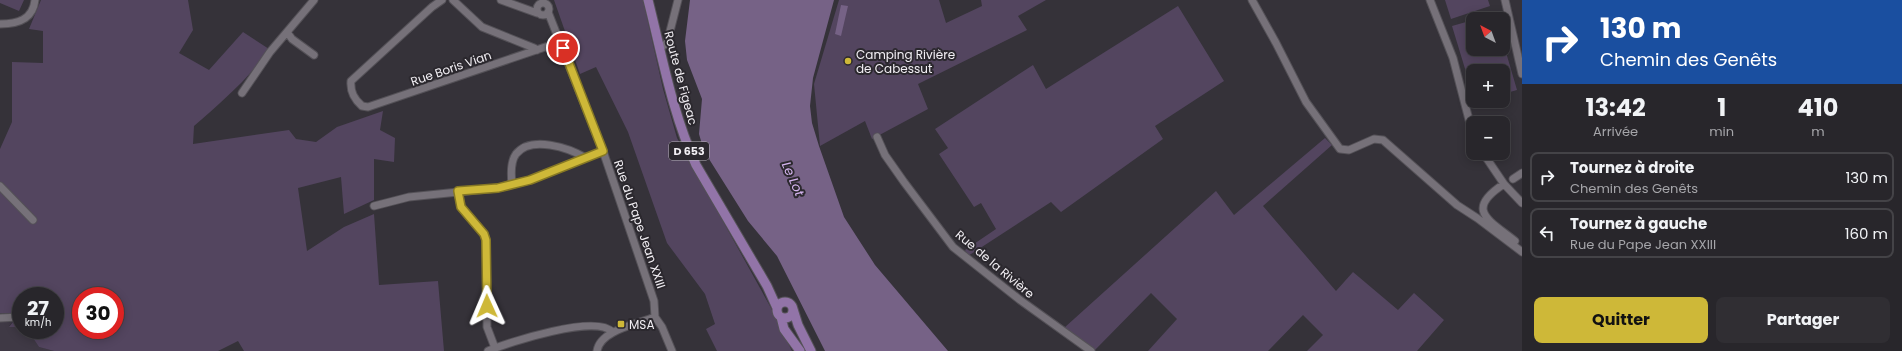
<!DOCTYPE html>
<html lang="fr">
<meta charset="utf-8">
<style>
body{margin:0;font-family:Poppins,sans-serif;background:#302e33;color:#f1f3f6;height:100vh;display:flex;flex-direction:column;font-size:15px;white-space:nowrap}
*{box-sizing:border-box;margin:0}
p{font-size:13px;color:#a5a5a9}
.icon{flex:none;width:22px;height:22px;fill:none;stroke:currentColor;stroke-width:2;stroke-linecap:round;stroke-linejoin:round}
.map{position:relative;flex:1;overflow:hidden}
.drawer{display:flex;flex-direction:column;background:#28262b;width:380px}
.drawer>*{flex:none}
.top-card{background:#1a4fa0;color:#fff;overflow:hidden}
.needle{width:26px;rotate:319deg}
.controls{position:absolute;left:1466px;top:12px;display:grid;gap:8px}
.controls a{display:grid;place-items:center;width:44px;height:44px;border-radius:8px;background:#28262b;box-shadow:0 2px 10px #0003,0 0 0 1px #444347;font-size:20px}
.speed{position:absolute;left:12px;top:287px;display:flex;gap:8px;font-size:20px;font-weight:700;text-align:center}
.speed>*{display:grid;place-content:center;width:52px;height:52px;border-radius:50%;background:#28262b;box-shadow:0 2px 10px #0003,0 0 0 1px #444347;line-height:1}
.speed small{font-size:10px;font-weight:400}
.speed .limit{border:6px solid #d22;background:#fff;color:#111}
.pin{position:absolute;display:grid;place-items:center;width:34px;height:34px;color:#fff;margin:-17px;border:2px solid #fff;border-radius:50%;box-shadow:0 1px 4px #0007}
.me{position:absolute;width:44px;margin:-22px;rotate:359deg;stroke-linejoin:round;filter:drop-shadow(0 0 3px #0008)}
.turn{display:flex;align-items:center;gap:14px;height:84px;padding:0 12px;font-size:18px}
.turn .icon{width:52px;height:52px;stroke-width:2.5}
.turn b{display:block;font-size:28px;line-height:34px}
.eta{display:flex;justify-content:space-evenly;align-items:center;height:68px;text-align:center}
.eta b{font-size:24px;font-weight:700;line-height:28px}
.button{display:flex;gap:8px;margin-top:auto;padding:8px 12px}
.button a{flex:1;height:46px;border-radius:8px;background:#ceb838;color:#111;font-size:16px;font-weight:700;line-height:46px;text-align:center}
.button a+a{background:#302e33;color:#f1f3f6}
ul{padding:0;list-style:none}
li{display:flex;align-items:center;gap:12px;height:50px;margin:0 8px 6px;padding:0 4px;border:2px solid #444347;border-radius:8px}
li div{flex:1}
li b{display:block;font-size:15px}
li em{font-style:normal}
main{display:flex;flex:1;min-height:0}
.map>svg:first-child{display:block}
.built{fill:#3f3945}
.green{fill:#53455f;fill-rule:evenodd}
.water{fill:#766286}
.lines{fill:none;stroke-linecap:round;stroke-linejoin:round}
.minor-casing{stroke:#545157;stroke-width:9}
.major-casing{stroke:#545157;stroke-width:11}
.minor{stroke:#767179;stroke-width:7}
.major{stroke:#9274a8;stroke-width:9}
.route-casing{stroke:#867824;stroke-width:10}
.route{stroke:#ceb838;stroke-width:7}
.poi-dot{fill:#ceb838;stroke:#2b282e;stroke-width:1.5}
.labels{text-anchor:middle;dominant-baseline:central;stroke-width:4;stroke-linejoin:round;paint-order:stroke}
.shield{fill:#2b282e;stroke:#b6b3b9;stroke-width:1}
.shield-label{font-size:11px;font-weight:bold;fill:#f2eff4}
.poi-label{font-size:12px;fill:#f2eff4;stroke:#2b282e;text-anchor:start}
.street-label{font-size:12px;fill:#f2eff4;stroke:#2b282e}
.water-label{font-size:13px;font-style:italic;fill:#d5b4f0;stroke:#2b282e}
</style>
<main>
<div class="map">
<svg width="1522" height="351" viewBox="0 0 1522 351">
<rect width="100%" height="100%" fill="#353239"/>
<path class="built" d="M0,313h21l-12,13 12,1v3h12l-2,5 8,12 15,4h-54z"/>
<path class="green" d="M0,0h24l-5,11 -19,-8z
M41,0h147l5,30 -14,23 30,17 34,-38 26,17c-19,29 -49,54 -75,77l-1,18 96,-14 7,9 20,3 21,-15 46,-16 -3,19 15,8 -1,24 -20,-3v41l-30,14 -3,-37 -43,11 9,63 37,-24 30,-13 5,71 59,-4 6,70h-200l-6,-10 -20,10h-164l-15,-4 -8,-12 2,-5h22v-34h-34v31h-12l11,-14h-20v-164l12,-27v-60l31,1v-32l-14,-2zM81,296h34v34h-34z
M554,0h89l20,89 14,49 94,170 21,43h-75l-11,-22 9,-5 -10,-30 -38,-51 -39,-111 -32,-65 -16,7z
M839,0h100l7,23 36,-17 -1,-6h65l-28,16 9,14 -109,54 10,25 -56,30 -7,-18 -45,25 -6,-62z
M1445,0h43l2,6 -39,13z
M1178,6l46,75 -69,45 8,13 -102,73 -10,-10 -83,54 -3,-6 3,-2 28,-19 -15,-26 -7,4 -35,-53 9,-6 -13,-19 98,-64 13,24z
M1473,20v29h30v-7l14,48 -14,4v-23h-30v24l-21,-69z
M1325,138l7,7 -69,61 73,85 17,-19 45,38 16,-17 30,27 -27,31h-110l16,-16 -20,-20 -35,36h-120l29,-32 -26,-26 -56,57 -31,-22 152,-137 18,24z"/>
<path class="water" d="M690,0h144l-21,78 -3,28 2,17 7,23 25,71 31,48 73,86h-123l-48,-95 -29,-35 -44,-70 -5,-17 3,-35 -15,-39 -2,-19z
M841,5l7,1 -7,30 -6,-2z"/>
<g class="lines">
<g class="minor-casing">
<path id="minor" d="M442,0l-10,7 -81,74c-1,11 3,18 11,25l6,1 192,-65
M453,0l29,27 52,21 3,2
M501,0l36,13
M1252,0l24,43 30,59 34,47 9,1 25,-11 9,1 74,65 20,13 45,34
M1430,0l23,58 20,77
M1505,0l17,74
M537 9a6 6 0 1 1 12 0a6 6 0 1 1-12 0Z
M548,12l55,139 51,150 1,16
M0,24c17,0 33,-4 35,-24
M287,32l5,7 22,16
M660,48l7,-5 11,-43
M242,93l28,-41 44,-52
M877,137l8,18 19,27 49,65 67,53 71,51
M1483,153l21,31 18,19
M1513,179l9,-6
M512,184c-1,-9 -2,-22 4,-30 15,-19 53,-6 70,4
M1504,184c-40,26 -15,36 11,57
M0,186l33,34
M458,191l3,16 23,27 2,6 1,87 8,21
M374,206l35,-9 89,-9 32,-8 73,-29
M655,317l7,10 10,24
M0,318l20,-1
M488,351c21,-9 109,-37 124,-19
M597,351c3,-21 41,-27 58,-34"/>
</g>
<g class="major-casing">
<path id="major" d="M648,0c14,55 24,113 48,165l71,121 10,22
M777 310a8 8 0 1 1 16 0a8 8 0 1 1-16 0Z
M793,309l5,16 13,26
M781,317l3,12 16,22"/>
</g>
<use href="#minor" class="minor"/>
<use href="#major" class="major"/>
</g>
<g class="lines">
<g class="route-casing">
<path id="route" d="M487,306l-1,-66 -2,-6 -23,-27 -3,-16 40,-3 32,-8 73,-29 -40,-103"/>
</g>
<use href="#route" class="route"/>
</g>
<g class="poi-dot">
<circle cx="848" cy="61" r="4"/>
<rect x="617" y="320" width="8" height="8" rx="2"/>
</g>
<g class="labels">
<rect class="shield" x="669" y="142" width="40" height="18" rx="3"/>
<g class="shield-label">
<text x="689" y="151">D 653</text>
</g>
<g class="poi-label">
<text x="856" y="54">Camping Rivière<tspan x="856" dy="14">de Cabessut</tspan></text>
<text x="629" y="324">MSA</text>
</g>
<g class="street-label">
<text transform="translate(451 68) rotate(-19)">Rue Boris Vian</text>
<text transform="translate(681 78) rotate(75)">Route de Figeac</text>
<text transform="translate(640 224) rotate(71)">Rue du Pape Jean XXIII</text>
<text transform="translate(995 264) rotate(40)">Rue de la Rivière</text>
</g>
<g class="water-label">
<text transform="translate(793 179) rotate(66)">Le Lot</text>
</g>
</g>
</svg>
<div class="controls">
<a><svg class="needle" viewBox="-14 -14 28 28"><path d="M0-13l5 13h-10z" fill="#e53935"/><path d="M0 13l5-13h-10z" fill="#a5a5a9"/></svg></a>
<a>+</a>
<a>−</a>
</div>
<div class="speed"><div>27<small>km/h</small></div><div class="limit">30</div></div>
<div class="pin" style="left:563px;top:48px;background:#d93025"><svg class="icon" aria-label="arrive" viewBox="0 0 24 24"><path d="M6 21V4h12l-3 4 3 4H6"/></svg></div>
<svg class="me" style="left:487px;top:306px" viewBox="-20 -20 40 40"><path d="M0-17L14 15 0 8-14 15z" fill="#ceb838" stroke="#fff" stroke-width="4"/></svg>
</div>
<section class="drawer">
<div class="top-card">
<div class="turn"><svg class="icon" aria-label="right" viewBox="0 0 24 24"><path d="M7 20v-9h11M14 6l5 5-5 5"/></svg><div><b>130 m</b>Chemin des Genêts</div></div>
</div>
<div class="eta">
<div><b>13:42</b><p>Arrivée</p></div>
<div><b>1</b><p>min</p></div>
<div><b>410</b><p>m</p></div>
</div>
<ul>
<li><svg class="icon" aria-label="right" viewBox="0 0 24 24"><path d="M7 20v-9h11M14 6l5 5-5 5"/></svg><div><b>Tournez à droite</b><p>Chemin des Genêts</p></div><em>130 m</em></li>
<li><svg class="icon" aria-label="left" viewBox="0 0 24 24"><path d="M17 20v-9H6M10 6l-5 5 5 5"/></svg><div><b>Tournez à gauche</b><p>Rue du Pape Jean XXIII</p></div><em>160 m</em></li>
</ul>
<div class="button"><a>Quitter</a><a>Partager</a></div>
</section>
</main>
